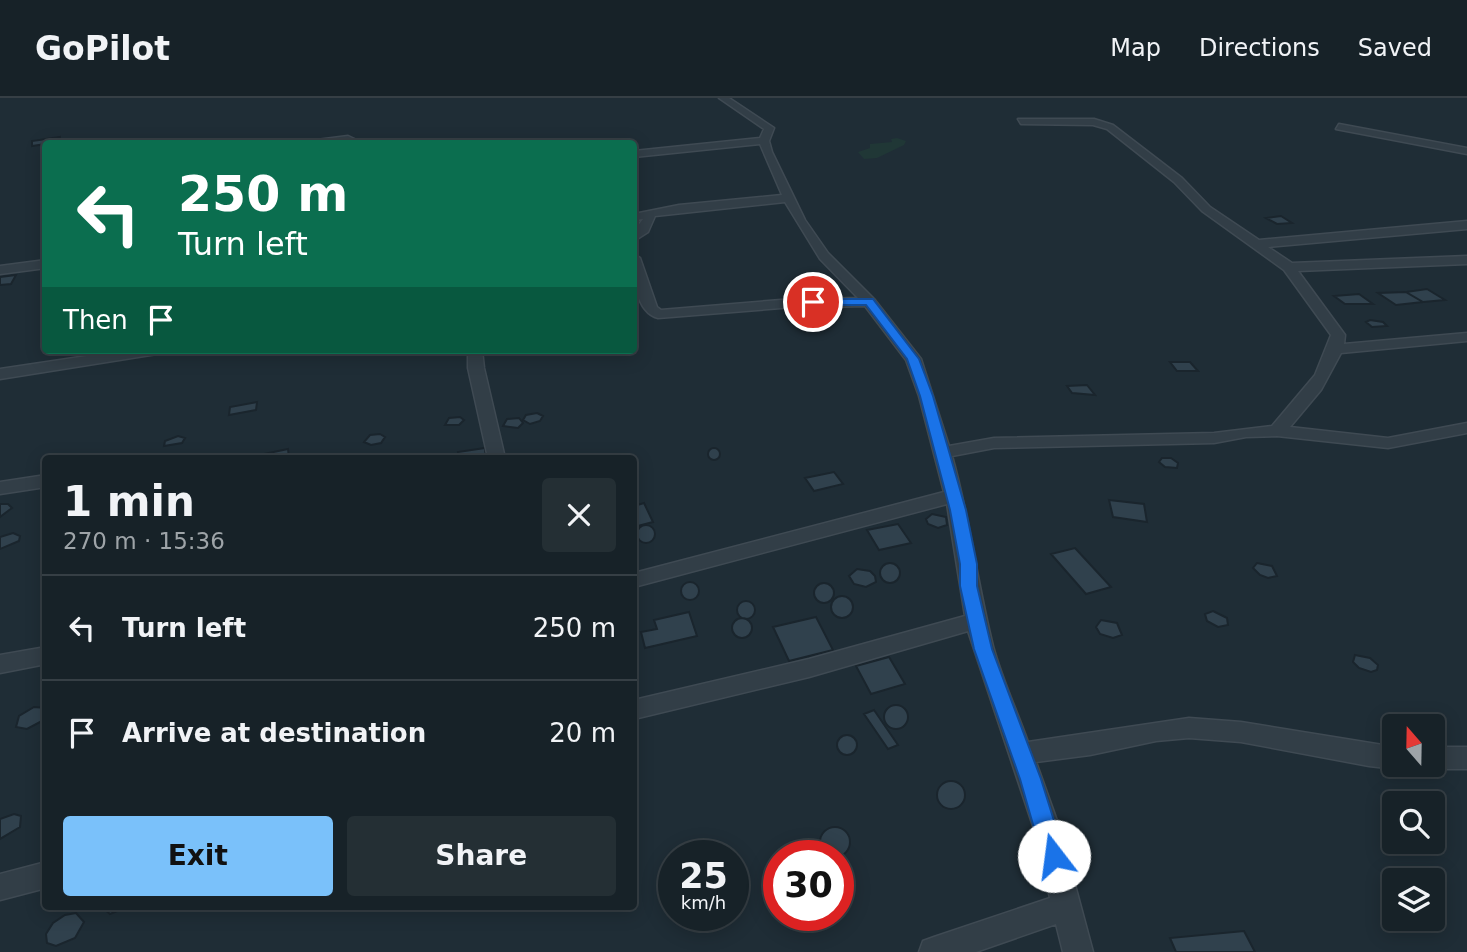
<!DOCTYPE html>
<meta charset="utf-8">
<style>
body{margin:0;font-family:"DejaVu Sans",sans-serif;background:#242f34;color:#f1f3f6;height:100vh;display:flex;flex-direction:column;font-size:26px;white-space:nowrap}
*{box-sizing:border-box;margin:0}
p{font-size:23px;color:#9ea4a8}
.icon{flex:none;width:38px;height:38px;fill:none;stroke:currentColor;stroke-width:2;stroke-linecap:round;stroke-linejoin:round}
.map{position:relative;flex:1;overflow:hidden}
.drawer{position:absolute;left:42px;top:357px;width:595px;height:455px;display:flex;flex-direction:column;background:#172228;border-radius:7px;box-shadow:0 4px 18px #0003,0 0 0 2px #363f45}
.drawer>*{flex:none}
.guide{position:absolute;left:42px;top:42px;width:595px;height:214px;border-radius:7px;box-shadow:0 4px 18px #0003,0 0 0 2px #363f45;background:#0b6e4f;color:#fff;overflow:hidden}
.needle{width:46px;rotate:340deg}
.controls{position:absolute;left:1382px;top:616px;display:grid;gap:14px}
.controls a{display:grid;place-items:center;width:63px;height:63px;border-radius:7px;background:#172228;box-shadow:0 4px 18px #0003,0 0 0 2px #363f45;font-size:35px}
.speed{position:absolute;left:658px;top:742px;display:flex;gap:14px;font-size:35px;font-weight:700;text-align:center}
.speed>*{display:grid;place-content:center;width:91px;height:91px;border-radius:50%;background:#172228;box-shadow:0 4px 18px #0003,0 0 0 2px #363f45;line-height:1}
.speed small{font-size:18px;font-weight:400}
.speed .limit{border:10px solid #d22;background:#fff;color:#111}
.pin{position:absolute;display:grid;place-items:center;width:60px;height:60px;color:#fff;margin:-30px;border:4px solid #fff;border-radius:50%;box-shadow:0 2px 7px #0007}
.me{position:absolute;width:77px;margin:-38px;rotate:345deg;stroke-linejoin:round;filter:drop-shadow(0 0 5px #0008)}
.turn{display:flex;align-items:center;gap:24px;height:147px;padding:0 21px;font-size:32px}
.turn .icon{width:91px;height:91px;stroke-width:2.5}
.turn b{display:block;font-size:49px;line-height:60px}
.then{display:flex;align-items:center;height:66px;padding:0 21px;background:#0003;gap:14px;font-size:26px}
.round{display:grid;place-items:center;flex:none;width:74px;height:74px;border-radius:7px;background:#242f34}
.overview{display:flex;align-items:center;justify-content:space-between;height:119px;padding:0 21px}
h1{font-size:42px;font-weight:700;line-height:52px}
.cta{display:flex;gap:14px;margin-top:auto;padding:14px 21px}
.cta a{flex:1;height:80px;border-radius:7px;background:#7ac1fa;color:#111;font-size:28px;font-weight:700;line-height:80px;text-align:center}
.cta a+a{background:#242f34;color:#f1f3f6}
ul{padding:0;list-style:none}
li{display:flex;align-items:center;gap:21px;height:105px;padding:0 21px;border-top:2px solid #363f45}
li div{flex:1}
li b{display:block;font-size:26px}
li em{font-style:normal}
header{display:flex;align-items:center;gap:42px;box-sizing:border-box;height:98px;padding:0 35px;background:#172228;border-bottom:2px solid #363f45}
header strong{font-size:33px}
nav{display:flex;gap:38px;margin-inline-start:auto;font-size:24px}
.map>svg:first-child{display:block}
.green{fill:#203736}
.building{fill:#30414d;stroke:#1a252d;stroke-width:2}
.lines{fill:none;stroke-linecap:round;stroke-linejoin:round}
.street-casing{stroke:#3f4a53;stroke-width:3}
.street{fill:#323e47;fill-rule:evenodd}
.route{fill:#1a73e8;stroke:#114b97;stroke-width:2}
</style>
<header>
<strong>GoPilot</strong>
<nav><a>Map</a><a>Directions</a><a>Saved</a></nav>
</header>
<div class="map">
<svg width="1467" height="854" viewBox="0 0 1467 854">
<rect width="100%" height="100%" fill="#1f2d36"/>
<path class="green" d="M897,40l9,3 -2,4 -27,13 -13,1 -6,-7 12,-4v-4l22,-2 -1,-3z"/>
<path class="building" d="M60,39v5l-28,4v-5z
M1281,118l11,7 -15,1 -11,-6z
M16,177l-5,9 -11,1v-8z
M1427,191l18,11 -22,2 -17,-10z
M1406,194l17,10 -27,3 -18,-12z
M1359,196l14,10h-28l-11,-8z
M1370,222l13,2 4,4 -15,1 -6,-5z
M1170,264h20l8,9h-21z
M1087,287l8,10 -23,-2 -5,-7z
M257,304l-1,8 -27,5 1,-8z
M537,315l6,3 -3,5 -10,3 -7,-4 3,-5z
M460,319l4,3 -5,5h-14l4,-7z
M519,320l4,5 -5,5 -15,-2 4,-7z
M380,336l5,3 -4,6 -10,2 -7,-3 6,-7z
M178,338l7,2 -3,5 -18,3 1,-5z
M708 356a6 6 0 1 1 12 0a6 6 0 1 1-12 0Z
M485,350l1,10h-27l-1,-6z
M288,351l1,9h-30v-3z
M1171,360l7,5 -1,5 -12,-1 -6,-5 3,-4z
M834,374l9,12 -29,7 -9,-13z
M1109,402l35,4 3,18 -34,-5z
M644,405l9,19 -19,5v-21z
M0,406h8l4,4 -12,9z
M932,416l14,3 1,8 -9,3 -10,-4 -2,-5z
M898,426l13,19 -32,7 -12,-20z
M637 436a9 9 0 1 1 18 0a9 9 0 1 1-18 0Z
M13,435l7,3 -1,5 -19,8v-12z
M1075,450l36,39 -25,7 -35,-40z
M880 475a10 10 0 1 1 20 0a10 10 0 1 1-20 0Z
M1257,465l15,3 5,10 -9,2 -8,-3 -7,-7z
M857,471l13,2 5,5 1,6 -10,5 -12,-3 -5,-8z
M681 493a9 9 0 1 1 18 0a9 9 0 1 1-18 0Z
M814 495a10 10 0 1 1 20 0a10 10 0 1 1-20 0Z
M831 509a11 11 0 1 1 22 0a11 11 0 1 1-22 0Z
M737 512a9 9 0 1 1 18 0a9 9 0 1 1-18 0Z
M1213,513l14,7 1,7 -10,2 -11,-6 -2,-7z
M689,514l8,24 -52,12 -4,-16 16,-3 -3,-9z
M816,519l17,33 -44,11 -16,-34z
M732 530a10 10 0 1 1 20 0a10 10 0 1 1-20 0Z
M1101,522l16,3 5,12 -9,3 -13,-4 -4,-7z
M1355,557l15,3 8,7 -1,5 -6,2 -12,-4 -6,-6z
M889,559l16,27 -34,10 -15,-28z
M884 619a12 12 0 1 1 24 0a12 12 0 1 1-24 0Z
M34,609l12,1 -4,13 -15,8 -11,-2 3,-11z
M874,612l24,35 -10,4 -24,-35z
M837 647a10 10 0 1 1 20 0a10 10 0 1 1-20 0Z
M937 697a14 14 0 1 1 28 0a14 14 0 1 1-28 0Z
M14,716l7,2 -1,11 -20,12v-20z
M820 744a15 15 0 1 1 30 0a15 15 0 1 1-30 0Z
M101,808h28l-19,8z
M76,815l8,9 -9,16 -19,8 -9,-3 -1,-9 7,-11 12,-8z
M1244,833l11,21h-79l-6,-14z"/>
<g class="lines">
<g class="street-casing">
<path id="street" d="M719,0h10l45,30 -5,13 3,11 33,68 23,33 46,46 47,60 28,87 45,-8 220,-5 58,-7 43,-51 16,-40 -47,-65 -82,-59 -28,-29 -67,-53 -14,-4 -72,-1 -3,-5h76l19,6 69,53 28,29 49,33 208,-19v8l-199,18 24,16 175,-7v8l-169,7 47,64 -1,9 123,-11v8l-126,12 -20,37 -31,37 98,11 79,-15v10l-79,15 -111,-12 -31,1 -32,6 -220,5 -42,8c18,63 25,127 41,190 9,33 24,65 35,96l161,-24 52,4 154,25v18l9,1 -9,3 -26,-3 -128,-24 -52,-4 -33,3 -66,14 -54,7 24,67 33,123h-30l-7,-28 -80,28h-57l4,-11 11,-4 116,-39 -16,-69 -66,-198 -159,46 -175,42v-19l175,-41 156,-43 -18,-112 -313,83v-14l310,-81 -25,-96 -13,-36 -41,-54 -84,2 -123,10c-23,-6 -26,-44 -24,-64l6,4 17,49 4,3 120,-10 77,-2 -38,-39 -35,-57 -130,14 -7,16 -14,9v-10l9,-12 -9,1v-6l45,-9 103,-10 -22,-51 -126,13v-6l126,-13 4,-9z
M1339,26l128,24v6l-131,-25z
M348,38l17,8h-61l5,-3z
M46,162v8l-46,6v-8z
M127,252h37l-7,4 -157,25v-10z
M468,252h14l2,18 21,90h-17l-20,-90z
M46,377v12l-46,7v-12z
M46,549v17l-46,9v-18z
M1433,649h34v22h-34l-9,-3 9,-1z
M46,764v26l-46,12v-26z"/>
</g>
<use href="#street" class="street"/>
</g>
<path class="route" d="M813,201h60l46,60 14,37 33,114 11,54v22l15,63 49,130 24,77 -3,8 -8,3 -8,-3 -4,-8 -22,-77 -46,-130 -14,-63v-22l-10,-54 -30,-114 -13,-37 -41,-54h-57v-5z"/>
</svg>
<div class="controls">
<a><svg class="needle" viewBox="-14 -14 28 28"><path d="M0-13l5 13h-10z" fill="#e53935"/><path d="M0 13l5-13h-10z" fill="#9ea4a8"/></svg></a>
<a><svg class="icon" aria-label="search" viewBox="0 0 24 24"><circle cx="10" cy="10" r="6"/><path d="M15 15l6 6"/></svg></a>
<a><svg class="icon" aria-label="layers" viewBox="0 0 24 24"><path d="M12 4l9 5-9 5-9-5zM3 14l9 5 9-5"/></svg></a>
</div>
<div class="speed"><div>25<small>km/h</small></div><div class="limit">30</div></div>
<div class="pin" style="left:813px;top:204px;background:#d93025"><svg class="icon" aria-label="arrive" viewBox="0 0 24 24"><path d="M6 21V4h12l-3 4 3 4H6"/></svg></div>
<svg class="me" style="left:1054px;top:758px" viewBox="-20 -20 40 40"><circle r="19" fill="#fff"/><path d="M0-13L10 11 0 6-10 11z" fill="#1a73e8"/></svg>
<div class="guide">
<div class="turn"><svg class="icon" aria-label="left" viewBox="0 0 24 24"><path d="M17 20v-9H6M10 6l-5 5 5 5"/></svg><div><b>250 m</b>Turn left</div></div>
<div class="then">Then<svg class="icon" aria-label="arrive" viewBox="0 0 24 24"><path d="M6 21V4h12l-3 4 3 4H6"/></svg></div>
</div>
<section class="drawer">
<div class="overview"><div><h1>1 min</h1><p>270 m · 15:36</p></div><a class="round"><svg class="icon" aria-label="close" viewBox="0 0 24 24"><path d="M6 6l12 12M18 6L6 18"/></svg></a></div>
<ul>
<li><svg class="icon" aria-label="left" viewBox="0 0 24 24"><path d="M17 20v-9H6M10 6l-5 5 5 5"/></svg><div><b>Turn left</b></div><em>250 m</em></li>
<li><svg class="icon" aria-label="arrive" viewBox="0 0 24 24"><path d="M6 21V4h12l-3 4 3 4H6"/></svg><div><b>Arrive at destination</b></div><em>20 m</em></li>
</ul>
<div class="cta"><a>Exit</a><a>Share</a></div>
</section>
</div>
